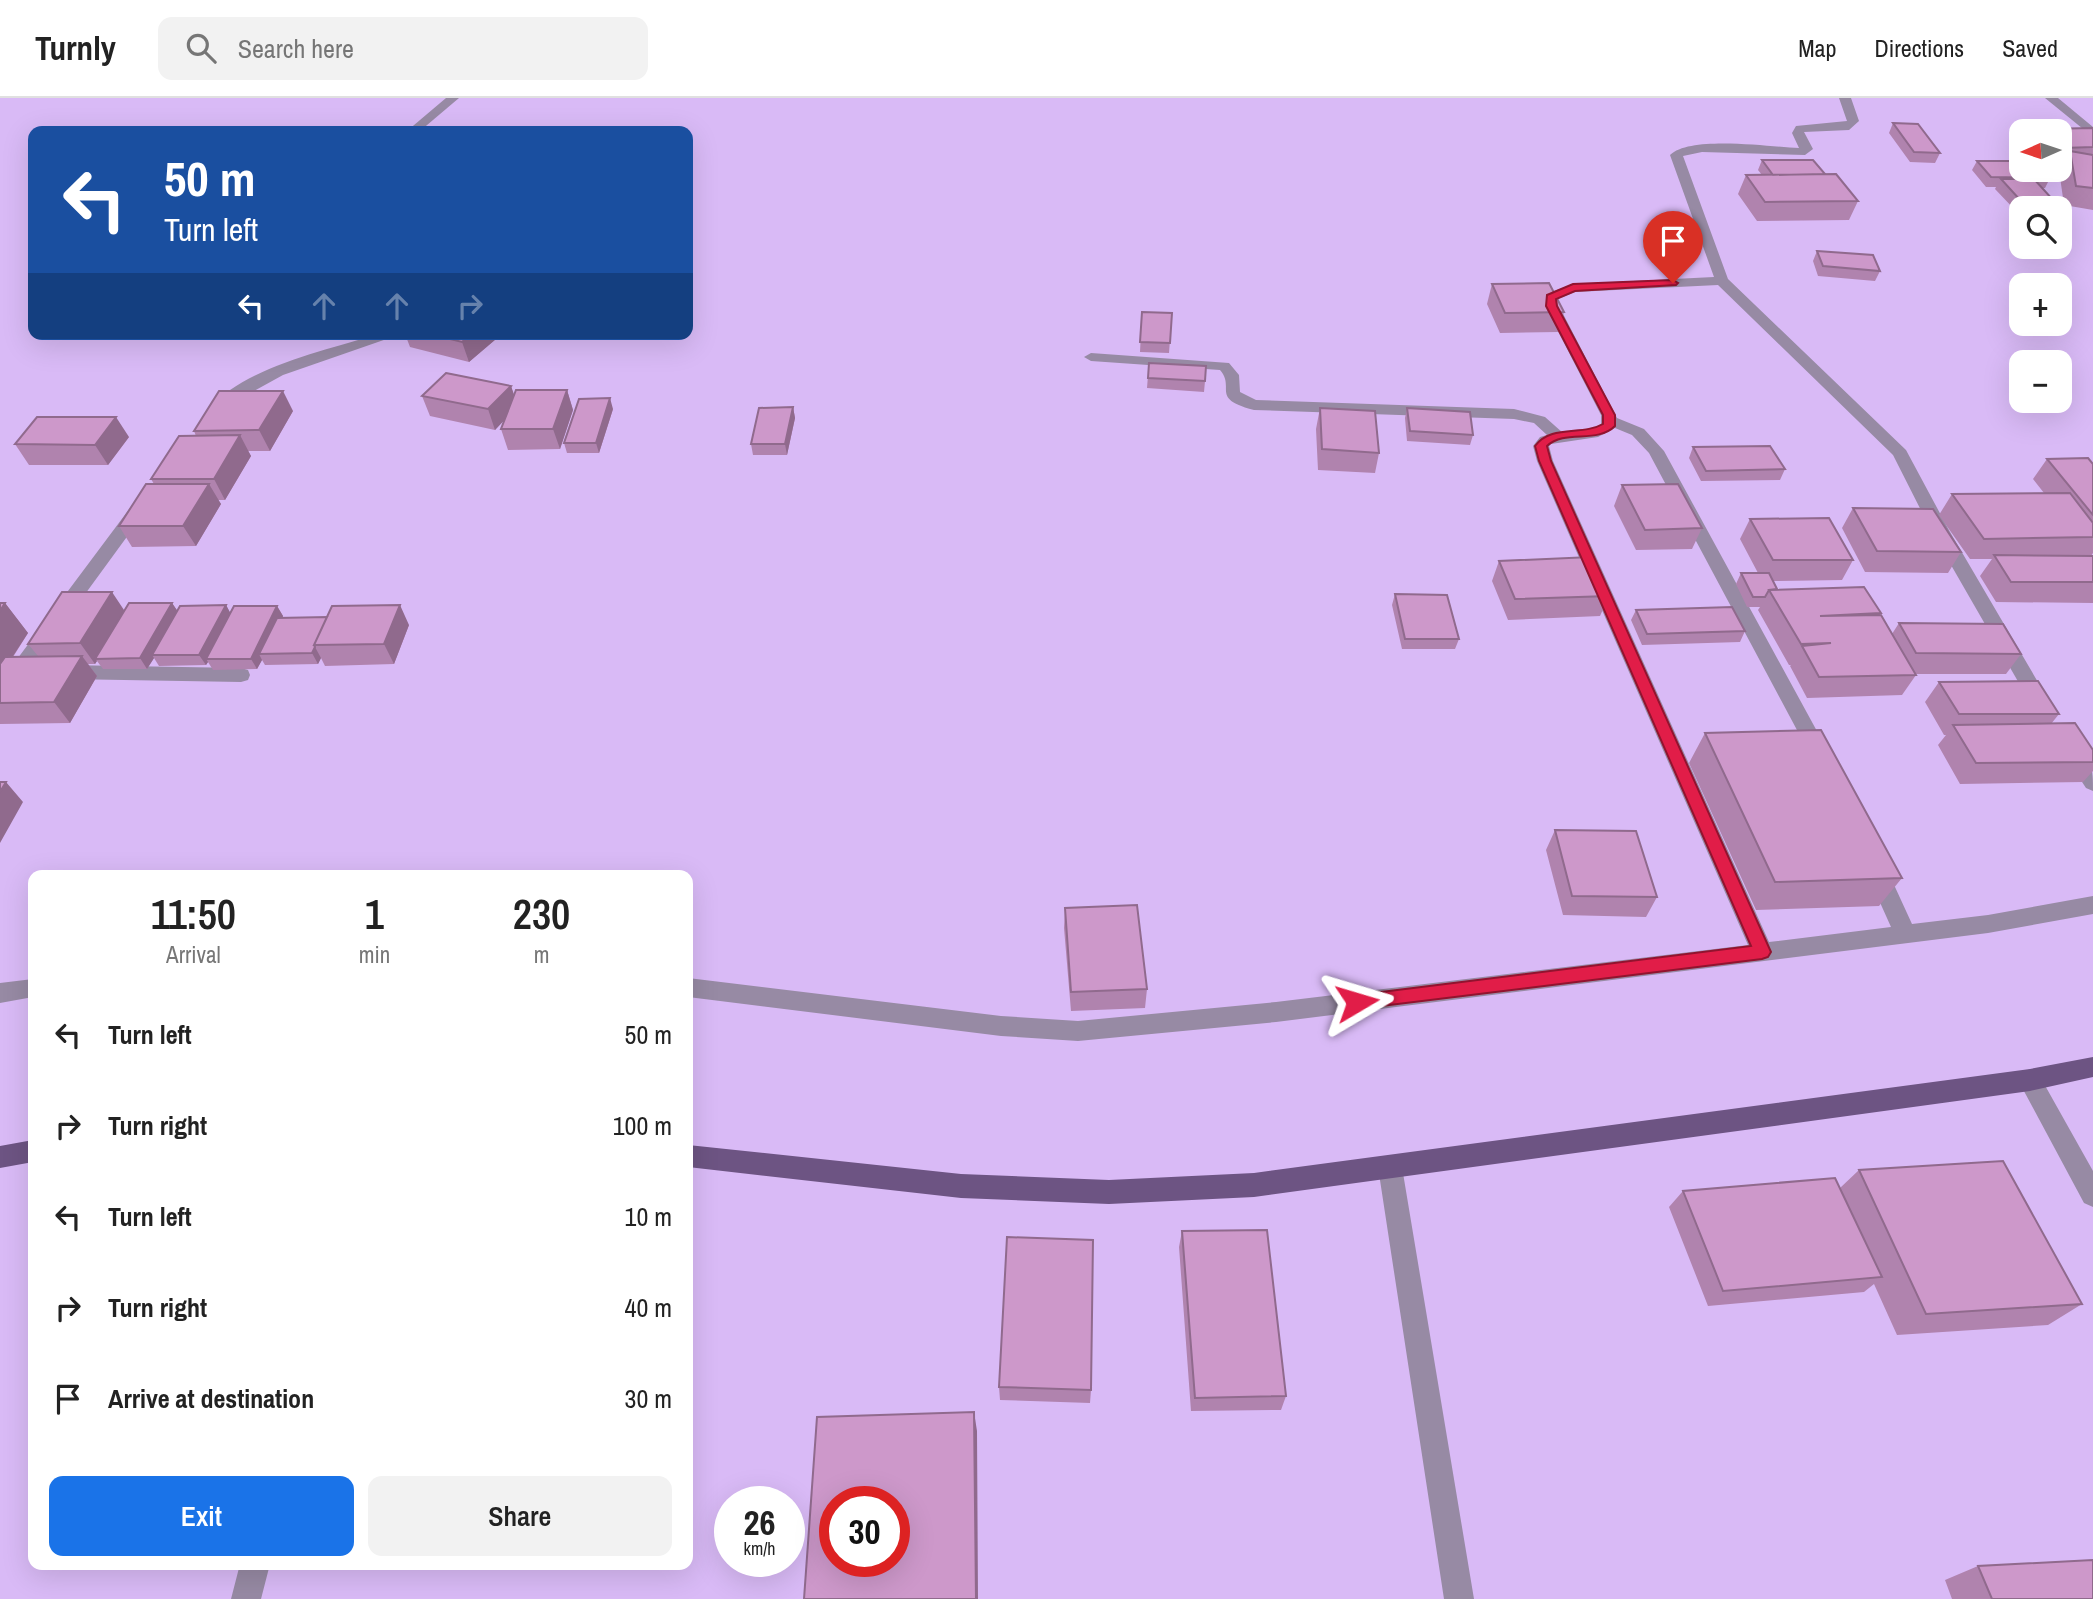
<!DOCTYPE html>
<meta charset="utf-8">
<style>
body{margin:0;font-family:"Archivo Narrow",sans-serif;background:#f2f2f2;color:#222;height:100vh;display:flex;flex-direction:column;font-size:26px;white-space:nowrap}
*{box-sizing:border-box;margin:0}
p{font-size:23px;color:#767676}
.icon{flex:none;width:38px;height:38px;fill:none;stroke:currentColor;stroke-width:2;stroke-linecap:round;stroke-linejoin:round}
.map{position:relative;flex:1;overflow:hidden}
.side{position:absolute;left:28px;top:772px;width:665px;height:700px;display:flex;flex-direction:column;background:#fff;border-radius:14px;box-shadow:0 7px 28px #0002}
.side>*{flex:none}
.banner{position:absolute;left:28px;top:28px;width:665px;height:214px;border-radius:14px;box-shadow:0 7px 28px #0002;background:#1a4fa0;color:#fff;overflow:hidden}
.needle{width:46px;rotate:267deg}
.controls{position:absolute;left:2009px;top:21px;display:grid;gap:14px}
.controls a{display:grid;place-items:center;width:63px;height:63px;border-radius:14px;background:#fff;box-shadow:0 7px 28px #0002;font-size:35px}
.speed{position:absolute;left:714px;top:1388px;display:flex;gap:14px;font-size:35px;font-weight:700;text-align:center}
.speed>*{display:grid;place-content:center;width:91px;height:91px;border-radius:50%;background:#fff;box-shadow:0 7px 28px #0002;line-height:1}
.speed small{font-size:18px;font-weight:400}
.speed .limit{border:10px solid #d22;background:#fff;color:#111}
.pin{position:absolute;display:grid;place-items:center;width:60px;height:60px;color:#fff;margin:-72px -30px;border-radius:50% 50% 50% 0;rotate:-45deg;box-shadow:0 0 7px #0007}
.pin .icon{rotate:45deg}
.me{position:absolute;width:77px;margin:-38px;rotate:83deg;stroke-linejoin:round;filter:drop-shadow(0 0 5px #0008)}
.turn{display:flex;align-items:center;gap:24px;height:147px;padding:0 21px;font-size:32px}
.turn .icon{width:91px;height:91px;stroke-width:2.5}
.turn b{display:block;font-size:49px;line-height:60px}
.lanes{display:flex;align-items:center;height:66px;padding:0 21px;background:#0003;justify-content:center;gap:35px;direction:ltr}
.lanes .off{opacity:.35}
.eta{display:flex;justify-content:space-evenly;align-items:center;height:119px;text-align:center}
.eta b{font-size:42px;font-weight:600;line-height:49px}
.cta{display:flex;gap:14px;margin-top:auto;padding:14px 21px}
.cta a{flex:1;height:80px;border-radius:14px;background:#1a73e8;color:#fff;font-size:28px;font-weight:600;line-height:80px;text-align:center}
.cta a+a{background:#f2f2f2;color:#222}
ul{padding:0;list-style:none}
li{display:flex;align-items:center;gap:21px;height:91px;padding:0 21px}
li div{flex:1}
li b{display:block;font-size:26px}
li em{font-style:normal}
header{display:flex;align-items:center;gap:42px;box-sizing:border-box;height:98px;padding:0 35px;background:#fff;border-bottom:2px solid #e0e0e0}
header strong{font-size:33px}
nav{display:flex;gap:38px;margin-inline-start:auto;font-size:24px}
.search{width:490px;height:63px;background:#f2f2f2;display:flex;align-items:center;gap:18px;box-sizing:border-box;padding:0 24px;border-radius:14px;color:#767676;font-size:26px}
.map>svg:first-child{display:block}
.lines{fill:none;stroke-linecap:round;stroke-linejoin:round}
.minor{fill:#978aa4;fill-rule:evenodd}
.major{fill:#6d5483;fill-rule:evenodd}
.wall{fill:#b083ae}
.shaded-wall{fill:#906a8d}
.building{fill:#cd98ca;stroke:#906a8d;stroke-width:2;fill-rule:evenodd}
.route{fill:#e11d48;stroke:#92132f;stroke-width:2}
</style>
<header>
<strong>Turnly</strong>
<div class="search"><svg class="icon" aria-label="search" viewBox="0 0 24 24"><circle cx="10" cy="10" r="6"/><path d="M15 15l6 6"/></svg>Search here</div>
<nav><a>Map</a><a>Directions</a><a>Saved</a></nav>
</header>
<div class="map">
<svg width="2093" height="1501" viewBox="0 0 2093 1501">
<rect width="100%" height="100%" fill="#d9baf6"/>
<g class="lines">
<path class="minor" d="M446,0h13l-39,33h-13z
M1839,0h12l8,23 -10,9 -45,2 9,17 -8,6 -103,-3 -19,4 45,123 178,171 44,82 102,174 -3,5h-14l-103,-179 -39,-77 -175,-170 -143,7 -17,7 1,7 58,112 27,11 20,22 166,304 -3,5 -7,2 -7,-2 -164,-307 -17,-18 -17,-7 -17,9 -47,7 -2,2 4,15 216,481 122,-15 -26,-58 3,-6 8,-2 8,2 28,61 76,-9 105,-19v18l-105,19 -712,89 -198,19 -77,-5 -313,-39v-19l313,38 77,5 198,-19 472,-57 -211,-484 -4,-15 7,-9 7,-2 -13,-12 -20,-4 -260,-9c-45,-12 -18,-22 -34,-40l-129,-9 -7,-4 7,-4 138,10 10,12 1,17 16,8 258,9 31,8 18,16 31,-5 7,-4v-9l-56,-109 1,-12 27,-10 141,-7 -44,-122c21,-20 99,-8 129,-7l-7,-15 4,-7 51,-5z
M2045,0h13l35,29v10z
M378,236h23l-118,41 -42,23 -18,14h-12l-2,-3c35,-42 119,-59 169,-75z
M139,405l8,5 -2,4 -138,189 -7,2v-21l133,-178z
M65,567l176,3 7,2 2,5 -2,5 -7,2 -176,-3 -7,-2 -2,-5 2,-5z
M2073,648c20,6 20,27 20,45l-7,-3 -23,-35 3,-5z
M33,881v18l-33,6v-20z
M2030,971l8,4 55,98v36l-9,-4 -66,-123 4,-7z
M1390,1058l9,3 3,8 72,432h-30l-66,-432 3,-8z
M240,1466h30l-9,35h-30z"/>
<path class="major" d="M2093,959v20l-63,14 -776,106 -145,7 -148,-6 -273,-31v-22l273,29 148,6 145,-7 776,-104z
M33,1042v22l-33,6v-22z"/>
</g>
<path class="wall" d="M1893,25l47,30 -5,10 -25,-1 -21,-29z
M2093,30v82l-29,-5 -5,-35 7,-13h-6v-26h-19l2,-2z
M1762,62l63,14 33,27 -9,19 -92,1 -19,-27 8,-19h16l-4,-5z
M1977,63l73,17 -5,10h-3l12,13 -4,7h-29v3h-5l-21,-22 1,-2h-10l-14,-17z
M1817,153l63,20 -5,10 -57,-5 -5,-15z
M1492,186l72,28 -6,20 -58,1 -13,-29z
M1142,214l30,1 -3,40 -29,-1z
M405,236h90l1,5 -27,23 -59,-15z
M1149,265l56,18 -1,11 -57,-4z
M511,288l3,10 53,-6 6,20 -13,39 -52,1 -7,-21 3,-9 -9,10 -65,-14 -8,-20z
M793,309l2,11 -8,37h-34l-2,-11z
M1320,310l59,45 -4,20 -57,-3 -2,-41z
M1407,310l66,27 -3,10 -63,-4 -2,-23z
M613,311l-14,44h-32l-3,-10z
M293,313l-23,40h-22l3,5 -26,44h-7l3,4 -25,42 -64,1 -13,-21 35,-42 -3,-5 45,-43 -2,-5z
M129,339l-21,28h-79l-14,-21z
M1693,349l92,22 -5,11 -79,1 -12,-23z
M2047,361l46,5v89l-2,3h2v47l-97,-1 -16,-26 12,-17h-22l-31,-44 13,-21 92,-1 -11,-14z
M1622,387l80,43 -10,21 -56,1 -22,-44z
M1853,410l108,44 -13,21 -83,-1 -23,-44z
M1750,421l103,41 -11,20 -69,1 4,8 104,24 -1,2 12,19 7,-11 122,31 -15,20h-91l1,1 -14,20 -95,3 -17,-32 1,-1h-2l-31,-55 2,-3h-13l-11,-23 5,-11h17l-18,-34z
M1499,463l110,35 -9,20 -92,4 -16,-39z
M1395,496l64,45 -4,10h-53l-10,-44z
M0,505h5l23,30 -15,24 25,-1 -10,-12 96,-33 48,-8 5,8 49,-6 4,8 47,-7 6,10v2l126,7 -15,39 -69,2 -4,-8 -3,6 -53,1 -3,-5 -5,9 -44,1 -5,-8 -2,3 -47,1 -5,-8 -7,11h-44l-6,-8 -2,3h-7l9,12 -27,47 -70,1z
M1636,512l109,21 -5,11 -98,3 -11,-25z
M1939,584l120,32 -8,10 42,26v21l-10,11 -123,2 -22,-39 8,-10h-2l-19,-33z
M1705,635l197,145 -23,28 -123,4 -67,-147z
M1555,732l102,67 -11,20 -83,-2 -17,-65z
M1065,810l82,81 -2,19 -74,3 -7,-83z
M1859,1072l223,134 -34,21 -151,10 -23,-51 -10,8 -156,14 -39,-99 14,-16 157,-3z
M1182,1133l104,165 -5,14 -90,1 -12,-164z
M999,1289l92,3 -1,13 -90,-3z
M1978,1468l115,33h-141l-7,-19z"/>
<path class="shaded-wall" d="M471,236h24l1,5 -27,23 -7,-20z
M511,288l7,20 -23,24 -7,-21z
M567,292l6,20 -13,39 -7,-20z
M283,293l10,20 -23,40 -11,-21z
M610,300l3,11 -14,44 -3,-10z
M793,309l2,11 -8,37 -2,-11z
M116,319l13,20 -21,28 -13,-20z
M240,337l11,21 -26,44 -11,-21z
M209,386l12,20 -25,42 -13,-20z
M112,494l14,21 -31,46 2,2 -2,3 -15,-21z
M5,505l23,30 -28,43v-65z
M172,505l7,10 -27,42 2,3 -7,11 -7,-11z
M226,507l6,11 -26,43 2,3 -2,3 -7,-10z
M400,507l9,20 -15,39 -10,-20z
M277,508l6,10 -18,38h-6l3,6 -5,9 -6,-10z
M315,549l6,11 -3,6 -6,-11z
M82,558l15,20 -27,47 -16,-21z
M6,684l17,20 -23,41v-51z
M974,1314l3,19 1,168h-2z"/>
<path class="building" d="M1893,25l25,1 22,29 -26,-1z
M2093,30v19l-30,1 -3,-3v-14h-15l-2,-2z
M2070,53l23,4v33l-17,-2z
M1762,62h51l12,14 -52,1z
M1977,63h44v9h22l7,8 -59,-1z
M1836,76l22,27 -93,1 -19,-27z
M2001,81h33l20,22h-33z
M1817,153l56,4 7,16 -57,-5z
M1549,185l15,29 -59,1 -13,-29z
M1142,214l30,1 -2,30 -30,-1z
M430,236h41l-9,8z
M1149,265l57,3 -1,15 -57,-3z
M446,275l65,13 -23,23 -66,-13z
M516,292h51l-14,39h-52z
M219,293h64l-24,39 -65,1z
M610,300l-14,45h-32l15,-44z
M793,309l-8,37h-34l8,-36z
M1320,310l55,3 4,42 -57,-4z
M1407,310l63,4 3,23 -63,-4z
M37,319h79l-21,28 -80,-1z
M240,337l-26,44h-63l28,-43z
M1770,348l15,23 -79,2 -13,-24z
M2088,360l5,6v51l-46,-56z
M146,386h63l-26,42h-64z
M1678,386l24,44 -57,2 -23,-45z
M2070,395l23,30v14l-109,2 -32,-45z
M1853,410l80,1 28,43 -84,-1z
M1829,420l24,42h-80l-23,-41z
M1994,457l99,1v26h-82z
M1591,459l18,39 -94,3 -16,-38z
M1741,475h28l8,16 -8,1 -4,7h-12z
M1864,489l17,26 -61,3 61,-1 35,60 -97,2 -17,-31 29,-3 -30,1 -32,-54z
M62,494h50l-32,51 -52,1z
M1395,496l52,1 12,44h-54z
M0,505h5l-5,8z
M129,505h43l-32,55 -45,1z
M226,507l-27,50h-47l28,-49z
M400,507l-16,39 -70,1 18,-39z
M234,508h43l-26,53h-45z
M1732,509l13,24 -98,3 -11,-24z
M327,519l-13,28 1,2 -3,6 -53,1 18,-36z
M1899,525l104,1 18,30 -105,-1z
M82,558l-28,46 -54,1v-39l5,-7z
M2038,583l21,33h-100l-20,-32z
M2075,625l18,27v12l-117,1 -23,-38z
M1821,632l81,148 -127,4 -70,-149z
M0,684h6l-6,10z
M1555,732l81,1 21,66 -85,-1z
M1137,807l10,84 -76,3 -6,-84z
M2003,1063l79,143 -156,10 -67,-144z
M1835,1080l47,99 -159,14 -40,-100z
M1267,1132l19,166 -91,2 -13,-167z
M1007,1139l86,3 -2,150 -92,-3z
M974,1314l2,187h-172l13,-182zM835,1404h59v59h-59z
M2093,1462v39h-101l-14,-33z"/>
<path class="route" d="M1673,182l5,3 -2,2 -101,6 -19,8 1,7 58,109v11c-18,18 -50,3 -68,20l4,15 220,491 -3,5 -6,2 -405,50 -6,-2 -3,-5 3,-5 6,-2 394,-49 -212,-485 -4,-15c16,-22 47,-10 68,-22v-9l-57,-109 1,-11 26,-11z"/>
</svg>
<div class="controls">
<a><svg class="needle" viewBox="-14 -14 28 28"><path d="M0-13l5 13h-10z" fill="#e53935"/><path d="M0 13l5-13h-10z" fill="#767676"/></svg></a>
<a><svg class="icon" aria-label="search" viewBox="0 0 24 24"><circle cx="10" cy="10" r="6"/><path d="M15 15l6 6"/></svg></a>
<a>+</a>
<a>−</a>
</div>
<div class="speed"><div>26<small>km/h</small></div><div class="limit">30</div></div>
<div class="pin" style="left:1673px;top:185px;background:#d93025"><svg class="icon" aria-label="arrive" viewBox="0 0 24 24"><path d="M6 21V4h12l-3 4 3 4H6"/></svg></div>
<svg class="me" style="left:1357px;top:904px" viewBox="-20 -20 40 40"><path d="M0-17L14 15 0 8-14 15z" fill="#e11d48" stroke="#fff" stroke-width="4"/></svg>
<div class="banner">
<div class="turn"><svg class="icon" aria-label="left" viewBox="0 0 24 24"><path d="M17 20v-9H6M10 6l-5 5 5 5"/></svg><div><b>50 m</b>Turn left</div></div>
<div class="lanes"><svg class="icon" aria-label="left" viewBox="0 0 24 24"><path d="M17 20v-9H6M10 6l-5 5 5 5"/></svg><svg class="icon off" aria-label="ahead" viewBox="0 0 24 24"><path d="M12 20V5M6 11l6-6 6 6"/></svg><svg class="icon off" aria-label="ahead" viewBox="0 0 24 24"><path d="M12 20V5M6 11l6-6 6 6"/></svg><svg class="icon off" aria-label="right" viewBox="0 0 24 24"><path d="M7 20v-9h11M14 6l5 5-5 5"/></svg></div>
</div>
<section class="side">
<div class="eta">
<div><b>11:50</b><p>Arrival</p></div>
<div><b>1</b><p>min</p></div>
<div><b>230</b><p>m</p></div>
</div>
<ul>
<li><svg class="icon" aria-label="left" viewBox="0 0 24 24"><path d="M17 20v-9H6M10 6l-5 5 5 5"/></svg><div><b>Turn left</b></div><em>50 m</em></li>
<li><svg class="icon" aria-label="right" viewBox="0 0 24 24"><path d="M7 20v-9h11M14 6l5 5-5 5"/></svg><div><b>Turn right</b></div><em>100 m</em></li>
<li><svg class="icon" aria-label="left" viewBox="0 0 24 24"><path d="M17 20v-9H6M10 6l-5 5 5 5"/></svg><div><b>Turn left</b></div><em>10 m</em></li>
<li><svg class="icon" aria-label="right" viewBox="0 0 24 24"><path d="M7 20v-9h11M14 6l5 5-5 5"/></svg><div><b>Turn right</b></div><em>40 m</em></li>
<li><svg class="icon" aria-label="arrive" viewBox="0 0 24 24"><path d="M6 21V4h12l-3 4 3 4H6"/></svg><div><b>Arrive at destination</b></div><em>30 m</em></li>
</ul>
<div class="cta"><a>Exit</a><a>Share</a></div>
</section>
</div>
